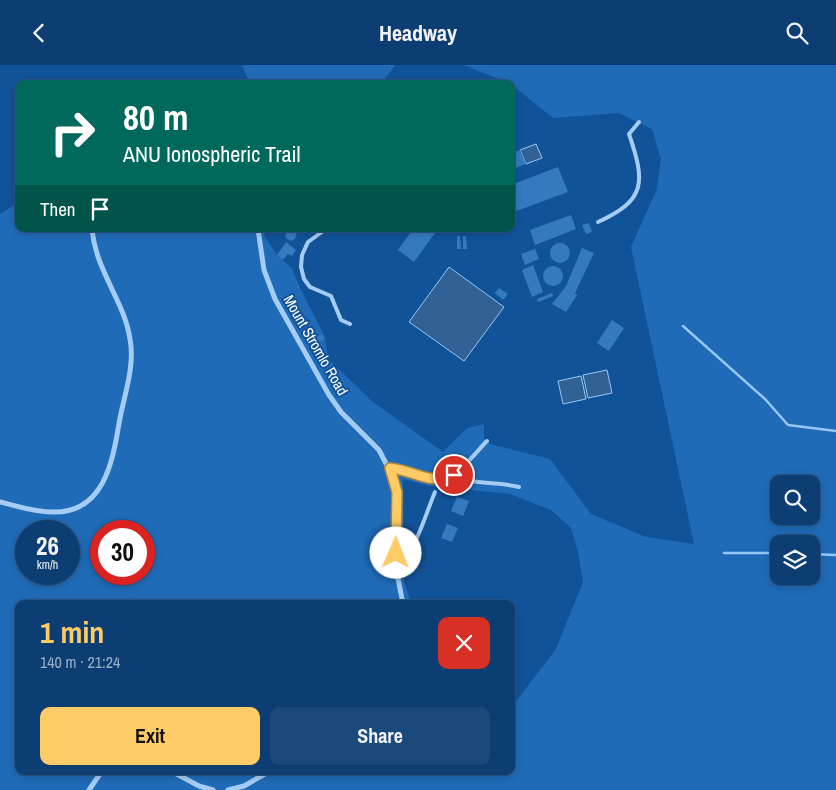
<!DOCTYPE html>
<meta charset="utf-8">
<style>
body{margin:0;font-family:"Archivo Narrow",sans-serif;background:#1b497b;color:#f1f3f6;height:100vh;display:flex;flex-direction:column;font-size:19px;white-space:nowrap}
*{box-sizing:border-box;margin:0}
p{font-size:16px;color:#9aaec4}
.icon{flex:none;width:28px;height:28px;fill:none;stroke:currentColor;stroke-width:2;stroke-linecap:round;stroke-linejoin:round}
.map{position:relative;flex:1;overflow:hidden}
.drawer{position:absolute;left:15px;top:535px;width:500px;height:175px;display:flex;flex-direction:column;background:#0d3e73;border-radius:10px;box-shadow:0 2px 8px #0003,0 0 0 1px #2d5785}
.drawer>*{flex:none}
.top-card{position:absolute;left:15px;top:15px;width:500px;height:152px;border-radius:10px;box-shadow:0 2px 8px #0003,0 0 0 1px #2d5785;background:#00695c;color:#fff;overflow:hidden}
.buttons{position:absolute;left:770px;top:410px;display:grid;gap:10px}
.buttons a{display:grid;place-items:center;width:50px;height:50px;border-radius:10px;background:#0d3e73;box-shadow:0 2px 8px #0003,0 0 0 1px #2d5785;font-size:25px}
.speed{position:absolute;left:15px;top:455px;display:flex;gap:10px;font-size:25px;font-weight:700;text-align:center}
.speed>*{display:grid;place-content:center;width:65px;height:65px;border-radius:50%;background:#0d3e73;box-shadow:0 2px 8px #0003,0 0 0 1px #2d5785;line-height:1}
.speed small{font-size:12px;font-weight:400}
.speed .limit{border:8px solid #d22;background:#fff;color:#111}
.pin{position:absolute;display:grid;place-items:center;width:42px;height:42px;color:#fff;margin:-21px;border:2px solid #fff;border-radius:50%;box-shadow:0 1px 5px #0007}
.me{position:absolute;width:55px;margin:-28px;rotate:1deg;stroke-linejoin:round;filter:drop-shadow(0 0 4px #0008)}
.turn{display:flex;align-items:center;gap:18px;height:105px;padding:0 25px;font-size:22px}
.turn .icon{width:65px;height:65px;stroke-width:2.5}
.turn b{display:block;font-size:35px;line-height:42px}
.then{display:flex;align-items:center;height:48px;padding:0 25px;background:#0003;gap:10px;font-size:19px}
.round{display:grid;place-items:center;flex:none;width:52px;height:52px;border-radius:10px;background:#1b497b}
.summary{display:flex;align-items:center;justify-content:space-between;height:85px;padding:0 25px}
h1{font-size:30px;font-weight:800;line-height:38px;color:#ffcb67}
.button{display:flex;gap:10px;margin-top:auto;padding:10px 25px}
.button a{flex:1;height:58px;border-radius:10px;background:#ffcb67;color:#111;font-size:20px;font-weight:800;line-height:58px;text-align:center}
.button a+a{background:#1b497b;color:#f1f3f6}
header{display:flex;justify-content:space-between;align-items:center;height:65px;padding:0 25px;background:#0d3e73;font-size:22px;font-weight:800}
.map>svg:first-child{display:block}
.green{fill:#206bb7;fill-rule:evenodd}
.water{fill:#326295;stroke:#96c8f7}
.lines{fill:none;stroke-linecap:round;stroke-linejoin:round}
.stream{stroke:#96c8f7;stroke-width:2.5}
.building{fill:#357abf}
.lane{stroke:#a4ccf4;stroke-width:4}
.street{stroke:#a4ccf4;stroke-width:5}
.route-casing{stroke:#a68443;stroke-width:12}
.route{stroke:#ffcb67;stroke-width:9}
.labels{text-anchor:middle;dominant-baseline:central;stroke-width:4;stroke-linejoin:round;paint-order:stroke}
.street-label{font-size:15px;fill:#fff;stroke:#115399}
</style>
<header><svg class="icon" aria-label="back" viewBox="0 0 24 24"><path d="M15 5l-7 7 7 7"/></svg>Headway<svg class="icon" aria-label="search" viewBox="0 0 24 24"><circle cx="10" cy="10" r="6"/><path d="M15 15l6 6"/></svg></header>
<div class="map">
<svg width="836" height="725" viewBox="0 0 836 725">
<rect width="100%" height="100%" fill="#115399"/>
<path class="green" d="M242,0h153l-14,19h-131z
M464,0h372v725h-836v-576l19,-12v27h246l-1,7 13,19 15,13 8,20 24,47 5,25 44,42 70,50 24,-24 17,-4v15l6,5 60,15 41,55 55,23 48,7 -63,-297 26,-58 4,-30 -9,-30 -33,-16 -66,5 -42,-34zM403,414l27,7 80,8 41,16 20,18 7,24 5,30 -27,67 -45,59v63h-492v-167h393l-8,-22zM779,419h32v32h-32zM26,466h43v43h-43zM101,466h43v43h-43zM779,479h32v32h-32z"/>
<path class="water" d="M536,79l6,14 -16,6 -6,-14z
M449,202l55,40 -40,54 -55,-39z
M607,305l5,23 -24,5 -5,-23z
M581,311l5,23 -23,5 -5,-23z"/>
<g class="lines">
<path class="stream" d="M683,261l82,73 23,26 48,6
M724,488h55
M811,489l25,1"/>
</g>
<path class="building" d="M520,85l6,14 -15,6v-17z
M558,102l10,25 -57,21v-28z
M571,150l5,14 -41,16 -5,-15z
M589,158l3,9 -6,2 -4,-9z
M413,164h25l-24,33 -16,-12z
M285.5 170a5.5 5.5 0 1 1 11 0a5.5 5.5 0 1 1-11 0Z
M457,171h3l1,13h-4z
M463,171h3l1,13h-4z
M286,177l10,8 -4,6 -4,-2 -5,6 -6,-5z
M550 188a10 10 0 1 1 20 0a10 10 0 1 1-20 0Z
M582,183l12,5 -18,38 -1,3 2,1 -11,17 -14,-8 14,-18z
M535,184l4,10 -14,6 -4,-11z
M533,200l10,27 -11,5 -10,-27z
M543 211a10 10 0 1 1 20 0a10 10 0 1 1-20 0Z
M499,223l9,6 -5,6 -8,-7z
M552,228l1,3 -15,6 -1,-3z
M612,255l12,8 -15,23 -12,-8z
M323,270l1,5 -7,2 -1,-6z
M457,432l12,4 -6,15 -12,-5z
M447,459l11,4 -6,14 -11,-4z"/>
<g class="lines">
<path class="lane" d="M598,157c49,-22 47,-41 31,-88l10,-12
M326,164l-18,13 -6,13 -1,12 3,12 6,8 21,9 10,24 9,4
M390,403c14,1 24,8 37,11 26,7 44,-22 60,-38
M454,410c21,11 42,6 65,12
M396,503c21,-19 28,-50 39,-76"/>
<path class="street" d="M258,164l6,41 11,29 54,96 12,17 38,38 14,27 4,30 -1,61 7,36
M0,437c17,4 34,10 52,10 54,2 61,-54 68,-94 5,-25 15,-53 10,-79 -6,-39 -34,-67 -38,-110
M171,706l28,15 14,4
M89,725l13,-19
M228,725l16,-4 26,-15"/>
</g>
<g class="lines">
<g class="route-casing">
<path id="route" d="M396,488l1,-61 -7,-24c23,2 40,18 64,7"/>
</g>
<use href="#route" class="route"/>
</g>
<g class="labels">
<g class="street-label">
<text transform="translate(316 280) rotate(60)">Mount Stromlo Road</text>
</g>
</g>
</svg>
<div class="buttons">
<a><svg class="icon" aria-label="search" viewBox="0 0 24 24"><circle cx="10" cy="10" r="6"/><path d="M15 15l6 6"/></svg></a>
<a><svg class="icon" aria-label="layers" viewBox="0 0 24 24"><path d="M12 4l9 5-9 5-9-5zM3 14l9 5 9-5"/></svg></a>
</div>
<div class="speed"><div>26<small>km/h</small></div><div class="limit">30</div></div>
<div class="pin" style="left:454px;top:410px;background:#d93025"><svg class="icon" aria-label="arrive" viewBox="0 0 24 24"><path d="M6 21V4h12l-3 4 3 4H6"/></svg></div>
<svg class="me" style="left:396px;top:488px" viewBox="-20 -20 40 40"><circle r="19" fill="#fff"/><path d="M0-13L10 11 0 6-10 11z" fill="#ffcb67"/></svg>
<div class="top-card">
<div class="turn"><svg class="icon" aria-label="right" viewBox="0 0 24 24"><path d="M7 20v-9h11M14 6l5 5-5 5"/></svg><div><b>80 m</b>ANU Ionospheric Trail</div></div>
<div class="then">Then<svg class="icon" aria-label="arrive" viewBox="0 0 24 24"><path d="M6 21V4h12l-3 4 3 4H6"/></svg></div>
</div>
<section class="drawer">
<div class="summary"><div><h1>1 min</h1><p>140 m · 21:24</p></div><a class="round" style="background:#d93025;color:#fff"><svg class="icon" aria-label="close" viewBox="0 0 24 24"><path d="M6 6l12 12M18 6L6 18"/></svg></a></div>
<div class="button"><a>Exit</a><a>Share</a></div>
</section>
</div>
